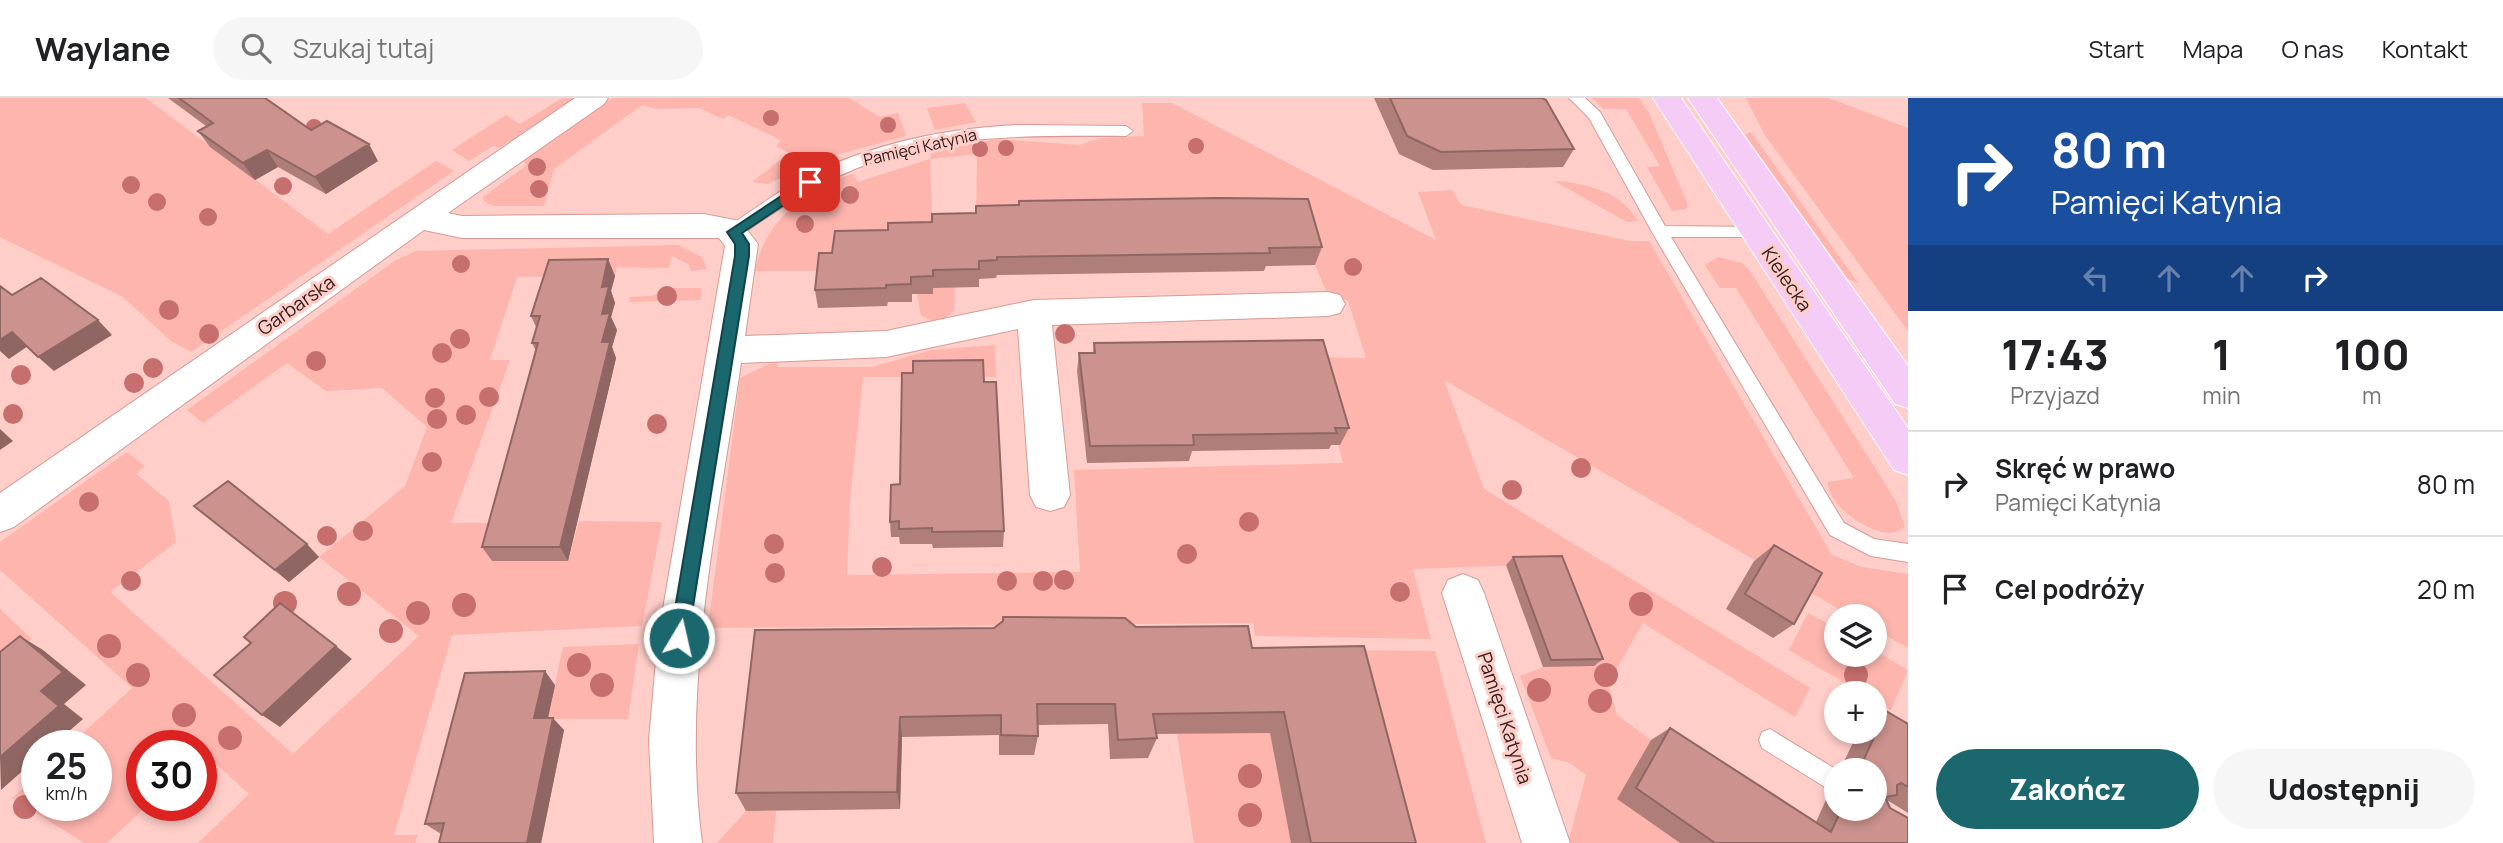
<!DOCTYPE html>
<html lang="pl">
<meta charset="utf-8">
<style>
body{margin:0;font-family:Manrope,sans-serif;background:#f6f6f6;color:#202124;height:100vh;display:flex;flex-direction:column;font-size:26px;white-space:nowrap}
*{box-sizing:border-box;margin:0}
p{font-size:23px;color:#757577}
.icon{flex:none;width:38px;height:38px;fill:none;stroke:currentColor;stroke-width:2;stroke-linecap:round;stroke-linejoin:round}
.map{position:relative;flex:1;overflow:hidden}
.side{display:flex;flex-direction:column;background:#fff;width:595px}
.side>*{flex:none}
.banner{background:#1a4fa0;color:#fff;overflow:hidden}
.controls{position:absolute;left:1824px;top:506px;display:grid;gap:14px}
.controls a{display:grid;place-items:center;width:63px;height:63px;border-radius:50%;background:#fff;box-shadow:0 4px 10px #0003;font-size:35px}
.speed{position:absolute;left:21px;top:632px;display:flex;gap:14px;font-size:35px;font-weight:700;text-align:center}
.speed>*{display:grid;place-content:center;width:91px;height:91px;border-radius:50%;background:#fff;box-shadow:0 4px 10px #0003;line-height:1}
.speed small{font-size:18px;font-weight:400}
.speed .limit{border:10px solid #d22;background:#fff;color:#111}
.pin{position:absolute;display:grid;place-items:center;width:60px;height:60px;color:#fff;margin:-30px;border-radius:14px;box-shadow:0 4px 10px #0006}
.me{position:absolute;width:77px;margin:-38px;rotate:9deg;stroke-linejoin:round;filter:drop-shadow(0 0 5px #0008)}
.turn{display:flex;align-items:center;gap:24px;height:147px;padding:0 28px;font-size:32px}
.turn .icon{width:91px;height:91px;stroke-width:2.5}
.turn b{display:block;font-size:49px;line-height:60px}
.lanes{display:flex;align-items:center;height:66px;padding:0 28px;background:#0003;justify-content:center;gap:35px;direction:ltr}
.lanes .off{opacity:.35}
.eta{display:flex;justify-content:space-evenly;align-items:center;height:119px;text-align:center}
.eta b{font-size:42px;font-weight:800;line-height:49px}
.cta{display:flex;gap:14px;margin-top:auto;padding:14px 28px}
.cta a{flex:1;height:80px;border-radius:42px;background:#1a676e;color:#fff;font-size:28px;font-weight:800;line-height:80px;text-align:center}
.cta a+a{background:#f6f6f6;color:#202124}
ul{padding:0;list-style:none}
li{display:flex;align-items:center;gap:21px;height:105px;padding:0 28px;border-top:2px solid #e0e0e0}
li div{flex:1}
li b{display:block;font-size:26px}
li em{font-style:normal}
header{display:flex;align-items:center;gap:42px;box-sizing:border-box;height:98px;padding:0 35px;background:#fff;border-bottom:2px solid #e0e0e0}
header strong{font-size:33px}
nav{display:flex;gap:38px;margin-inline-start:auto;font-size:24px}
.search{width:490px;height:63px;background:#f6f6f6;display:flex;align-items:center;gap:18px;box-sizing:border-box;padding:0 24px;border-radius:38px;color:#757577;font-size:26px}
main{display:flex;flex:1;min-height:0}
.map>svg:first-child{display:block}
.green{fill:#fdb5ae}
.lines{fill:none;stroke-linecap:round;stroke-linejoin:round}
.service-casing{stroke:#d69b96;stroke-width:2}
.minor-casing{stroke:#d69b96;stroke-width:2}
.primary-casing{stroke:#fff;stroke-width:2}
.service{fill:#fff;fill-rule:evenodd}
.minor{fill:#fff;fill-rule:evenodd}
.primary{fill:#f4ccf6;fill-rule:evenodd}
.tree{fill:#c66f6e}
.wall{fill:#af7e79}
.shaded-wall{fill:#8f6663}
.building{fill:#cc928d;stroke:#8f6663;stroke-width:2}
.route{fill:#1a676e;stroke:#114348;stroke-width:2}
.labels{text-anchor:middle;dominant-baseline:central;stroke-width:6;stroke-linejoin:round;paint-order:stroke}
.far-street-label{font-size:16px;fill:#321c1a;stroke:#ffcec9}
.street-label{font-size:19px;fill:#321c1a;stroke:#ffcec9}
</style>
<header>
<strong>Waylane</strong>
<div class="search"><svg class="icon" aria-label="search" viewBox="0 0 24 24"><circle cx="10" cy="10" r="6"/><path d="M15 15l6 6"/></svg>Szukaj tutaj</div>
<nav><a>Start</a><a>Mapa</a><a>O nas</a><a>Kontakt</a></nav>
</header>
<main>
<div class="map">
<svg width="1908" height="745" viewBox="0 0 1908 745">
<rect width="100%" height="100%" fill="#ffcec9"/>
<path class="green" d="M0,0h146l182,136 108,-73 18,10 -263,181 -20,-11 -48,-44 -123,-60z
M562,0h14l-77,50 -6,-2 -24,15 -17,-11 54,-35 14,9z
M612,0h237l31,19 18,-4 8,23 -82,22 -56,26 -16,-2 37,-29 -13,-7 5,-6 -53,-25 -5,4 -24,-11 -43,1 -14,-4 -88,64 -10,37h-51l-9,-5 -1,-4 44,-32 -6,-6z
M1592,0h47l10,15 39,92 -2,4 -14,2 -25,-44 13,-1 -34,-57h-22z
M1746,0h83l79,30v203l-144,-197z
M965,5l11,19 -41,8 -8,-22z
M1142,5h30l264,137 -18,-48 34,-2 9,15 169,36h19l183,314 30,12 46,7v74l-34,-19v-13h-23l-407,-236 40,109 326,199 -15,29 -152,-94 -35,61 9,31 34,25 -34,59 63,44h-112l18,-68 -16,-12 -19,-5 -31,-82 23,-9 11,-103 -141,5 18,70 -176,-3 -2,-13 -545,5 32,-250 37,-18v7h95l59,-17 64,-5 1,32h-133l-13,123 -3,75 233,-3 -6,-102 269,-7 -28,-106 51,1 -18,-57 -21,-8 -12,-28 -339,-46 1,-65 -47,5 3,73 -99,39h-79c9,-50 52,-83 98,-97l5,8 72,-23 2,-10 67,-10 80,6 21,-7 44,-2z
M1751,34l107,151 -10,-4 -103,-144z
M1554,83c33,2 66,10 84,40l-11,1z
M678,147l24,12 5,12 -16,2 -2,-6 -17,-9 -3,12 -52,-1 -2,9 -98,1 -27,83h20l-59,163h52l65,38 11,-40 83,1 -20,104 -190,9 -58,200h24l-3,8h-217l51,-49 -44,-40 -4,2v-10h-59v59h6l-41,38h-23l-72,-45 25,-22v29h59v-59l-26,-1 62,-57 -132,-118v-28l127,-90 18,14 -9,8 33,27 7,41 -66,50 183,162 126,-118 -100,-79 86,-71 22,-59 -45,-39 -56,3 -39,-28 -84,60 -16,-13 209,-150 20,-9z
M1718,159l24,6 8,8 146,230 9,26c-4,2 -11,6 -16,6 -22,-1 -62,-28 -61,-51l26,-4 -118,-190h-16l-15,-23z
M933,183h22l-1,29c-10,12 -20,14 -33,5l-4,-21h16z
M670,190h32l-2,12 -71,2 1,-5 22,-1z
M0,511l32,30 -32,26z
M1808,515l28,15v26h38v-4l34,20 -17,40 -17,-10v-7h-12l-73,-43z
M639,546l-11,75h-81l16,-72z
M1236,551l199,2 51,192h-95z
M1270,633l21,112h-97l-17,-109z
M746,713h30l-3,32h-56z"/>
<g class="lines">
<g class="service-casing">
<path id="service" d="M1569,0h16l15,14 65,114 95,1 2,4 -8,6h-83l173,286 30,16 34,5v18l-37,-6 -41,-21 -178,-303 -63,-114z
M1019,27l107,1 7,5 -7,5c-164,-1 -248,-1 -386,100l-6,2 -8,-6c7,-11 23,-19 34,-27 75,-53 167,-76 259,-80z
M1770,631l67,41 -1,24 -74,-46 -3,-8 3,-8z"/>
</g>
<g class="minor-casing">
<path id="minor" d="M575,0h33l-4,6 -156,109 14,3 242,-2 36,7 18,23 -13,92 141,-5 148,-31 294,-8 12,3 5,9 -5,9 -12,3 -276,9 18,170 -6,12 -14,4 -14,-4 -6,-12 -12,-166 -132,28 -145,6c-23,158 -60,319 -39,480h-48l-5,-103 9,-102 67,-392 -6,-8h-257l-38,-8 -410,297 -14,5v-39z
M1463,476l15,6 6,13 86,250h-48l-80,-250 6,-13z"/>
</g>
<g class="primary-casing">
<path id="primary" d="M1653,0h28l227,330v47l-14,-5z
M1688,0h29l191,268v42l-13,-4z"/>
</g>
<use href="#service" class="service"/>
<use href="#minor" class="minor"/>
<use href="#primary" class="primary"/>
</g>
<g class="tree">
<circle cx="771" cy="20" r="8"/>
<circle cx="888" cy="27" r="8"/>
<circle cx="314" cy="29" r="8"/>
<circle cx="1196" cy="48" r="8"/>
<circle cx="1006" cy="50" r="8"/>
<circle cx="980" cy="51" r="8"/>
<circle cx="537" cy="69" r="9"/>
<circle cx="131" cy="87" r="9"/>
<circle cx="283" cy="88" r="9"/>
<circle cx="539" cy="91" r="9"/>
<circle cx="850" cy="97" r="9"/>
<circle cx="157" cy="104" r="9"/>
<circle cx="208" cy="119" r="9"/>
<circle cx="805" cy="126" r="9"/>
<circle cx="461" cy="166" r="9"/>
<circle cx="1353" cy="169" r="9"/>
<circle cx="667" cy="198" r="10"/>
<circle cx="169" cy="212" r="10"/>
<circle cx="209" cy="236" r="10"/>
<circle cx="1065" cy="236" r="10"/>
<circle cx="460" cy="241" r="10"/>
<circle cx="442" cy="255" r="10"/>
<circle cx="316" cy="263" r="10"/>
<circle cx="153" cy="270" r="10"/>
<circle cx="21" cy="277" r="10"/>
<circle cx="134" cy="285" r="10"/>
<circle cx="489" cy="299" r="10"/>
<circle cx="435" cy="300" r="10"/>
<circle cx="13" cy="316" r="10"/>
<circle cx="466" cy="317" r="10"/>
<circle cx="437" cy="321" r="10"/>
<circle cx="657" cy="326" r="10"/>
<circle cx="432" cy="364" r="10"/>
<circle cx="1581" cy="370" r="10"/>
<circle cx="1512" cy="392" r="10"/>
<circle cx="89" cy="404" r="10"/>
<circle cx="1249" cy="424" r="10"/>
<circle cx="363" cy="433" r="10"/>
<circle cx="327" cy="438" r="10"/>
<circle cx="774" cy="446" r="10"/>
<circle cx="1187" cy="456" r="10"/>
<circle cx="882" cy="469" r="10"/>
<circle cx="775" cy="475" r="10"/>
<circle cx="1064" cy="482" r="10"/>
<circle cx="131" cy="483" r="10"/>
<circle cx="1007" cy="483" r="10"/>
<circle cx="1043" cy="483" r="10"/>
<circle cx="1400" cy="494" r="10"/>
<circle cx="349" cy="496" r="12"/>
<circle cx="285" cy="505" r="12"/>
<circle cx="1641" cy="506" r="12"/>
<circle cx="464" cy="507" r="12"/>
<circle cx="418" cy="515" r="12"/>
<circle cx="391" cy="533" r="12"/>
<circle cx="109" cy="548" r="12"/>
<circle cx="579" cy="567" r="12"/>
<circle cx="138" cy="577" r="12"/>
<circle cx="1606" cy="577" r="12"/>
<circle cx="1856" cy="577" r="12"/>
<circle cx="602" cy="587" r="12"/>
<circle cx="1539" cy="592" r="12"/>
<circle cx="1600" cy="603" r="12"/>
<circle cx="184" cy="617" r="12"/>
<circle cx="230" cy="640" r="12"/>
<circle cx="1250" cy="678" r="12"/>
<circle cx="25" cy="709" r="12"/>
<circle cx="1250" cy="717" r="12"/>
</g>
<path class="wall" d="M168,0h97l46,32 67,31 -52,33 -48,-27 -23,13 -45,-33 -12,-16 8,-5z
M1374,0h168l32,51 -11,18 -130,3 -34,-16z
M1322,149l-7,18 -49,1 -2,5 -267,4 -1,3 -17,1v8l-46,1v6h-21v8h-24l-1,4 -69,2 -3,-18 4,-37z
M608,161l7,17 -4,15 4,12 -4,14 6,13 -5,17 4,11 -48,203h-76l-10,-14 54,-196 -4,-8 4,-16 -5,-11z
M1094,245l255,85 -9,17h-9l-2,4 -137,2 -3,10 -102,2 -10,-92 2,-18h14z
M984,284l20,149 -1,16 -70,1 -1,-4h-32l-1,-7h-8l-1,-15z
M194,408l125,51 -30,25z
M1774,447l20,79 -21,14 -47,-29 28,-48z
M1513,459l90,102 -9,7 -51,1 -37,-102z
M1136,529l116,21 164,195h-125l-21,-110 -114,1 1,4 -9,20 -38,1 -2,-35 -71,1 1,11 -4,19h-35v-20l-97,2 -2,72 -154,2 -10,-18 19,-163z
M555,587l-7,33 16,12 -23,113h-102l2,-9 -16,-10z
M1886,613l22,13v89l-21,-13 21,43h-228l-63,-44 34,-59 19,-12 146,94 13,-29 7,-3v18h38v-38h-34l18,-38h16v-15z"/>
<path class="shaded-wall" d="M369,46l9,17 -52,33 -11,-17z
M267,52l11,17 -23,13 -12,-17z
M608,161l7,17 -4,15 4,12 -4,14 6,13 -5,17 4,11 -48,203 -8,-14 42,-205v-55z
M98,222l14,15 -58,36 -16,-14z
M12,234l16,14 -19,13 -9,-8v-11z
M0,331l13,12 -13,9z
M307,446l12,13 -30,25 -14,-12z
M20,538l23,14 43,35 -22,19 19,15 -31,27h-15v12l-36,32 -1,-33 41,-66z
M336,548l16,13 -72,68 -18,-12z
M545,573l10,14 -10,46 -11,-13z
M900,619l2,20 -2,72 -3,-17z
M553,620l11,12 -23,113h-14z"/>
<path class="building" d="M179,0h86l46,32 16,-9 42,23 -54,33 -48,-27 -24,13 -45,-32 15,-8z
M1390,0h152l4,2 28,49 -133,3 -34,-16z
M1218,100l90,1 14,48 -53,1 1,5 -273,4v3l-18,1v8l-46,1v6l-22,1v7l-25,1v3l-71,2 4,-37h13l3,-22 53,-1v-7l44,-1v-8l44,-1v-7l43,-1v-4z
M608,161l-6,28 7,-1 -7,28 8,-1 -8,29h8l-50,205h-78l56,-204h-6l8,-27h-9l18,-56z
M41,180l57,42 -60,37 -26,-25 -12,8v-54l12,9z
M1323,242l26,88h-14l2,5 -144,2 1,10 -104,1 -11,-93h16l-1,-10z
M983,262l1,22h12l8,149 -72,1v-4l-33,1v-8l-9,1 1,-37 9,-1 2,-111h11v-12z
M228,383l79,63 -32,26 -81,-64z
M1774,447l48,28 -28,51 -49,-30z
M1562,458l41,103 -52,1 -38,-103z
M280,505l56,43 -74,69 -48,-40 37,-32 -7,-6z
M1003,519l122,1 11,9 112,-1 4,22 112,-2 52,197h-105l-27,-131 -131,2 4,24 -39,2 -3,-36h-78l1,32 -37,-1v-20l-101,2 -3,75 -161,1 19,-163 239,-2 9,-7z
M20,538l43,36 -22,19 18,15 -59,51v-105z
M545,573l-11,47h19l-26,125h-88l5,-20 -19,1 40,-151z
M1886,613l22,13v63l-7,-4 -4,2v10l-12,2 5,11 18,10v25h-193l-79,-55 34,-60 161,104 11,-24h32v-38h-11l1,-11z"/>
<path class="route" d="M810,79l4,2v6l-72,48 7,11v12l-61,382 -3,6 -6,2 -6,-2 -3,-6 65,-382v-12l-8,-12z"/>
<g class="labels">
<g class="far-street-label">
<text transform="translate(920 49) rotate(-13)">Pamięci Katynia</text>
</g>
<g class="street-label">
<text transform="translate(1787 181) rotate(56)">Kielecka</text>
<text transform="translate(296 207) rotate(-35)">Garbarska</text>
<text transform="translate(1505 620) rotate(72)">Pamięci Katynia</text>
</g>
</g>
</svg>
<div class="controls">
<a><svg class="icon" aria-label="layers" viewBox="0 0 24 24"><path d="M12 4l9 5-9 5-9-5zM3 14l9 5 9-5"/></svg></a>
<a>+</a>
<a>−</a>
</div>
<div class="speed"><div>25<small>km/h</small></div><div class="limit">30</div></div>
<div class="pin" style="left:810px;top:84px;background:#d93025"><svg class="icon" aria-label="arrive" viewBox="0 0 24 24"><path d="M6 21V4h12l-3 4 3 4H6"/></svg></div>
<svg class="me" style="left:679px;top:540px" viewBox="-20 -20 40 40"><circle r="17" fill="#1a676e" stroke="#fff" stroke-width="3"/><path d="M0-11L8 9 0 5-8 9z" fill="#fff"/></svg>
</div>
<section class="side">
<div class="banner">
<div class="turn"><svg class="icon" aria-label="right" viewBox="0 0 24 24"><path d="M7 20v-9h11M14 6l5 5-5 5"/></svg><div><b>80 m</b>Pamięci Katynia</div></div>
<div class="lanes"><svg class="icon off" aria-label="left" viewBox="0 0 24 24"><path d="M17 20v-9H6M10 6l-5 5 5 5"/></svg><svg class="icon off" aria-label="ahead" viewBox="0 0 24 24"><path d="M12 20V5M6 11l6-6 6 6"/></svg><svg class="icon off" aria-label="ahead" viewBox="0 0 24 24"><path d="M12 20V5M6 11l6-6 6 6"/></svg><svg class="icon" aria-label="right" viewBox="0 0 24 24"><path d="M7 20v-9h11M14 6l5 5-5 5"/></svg></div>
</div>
<div class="eta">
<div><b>17:43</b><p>Przyjazd</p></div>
<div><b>1</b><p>min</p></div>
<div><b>100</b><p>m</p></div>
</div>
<ul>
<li><svg class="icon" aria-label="right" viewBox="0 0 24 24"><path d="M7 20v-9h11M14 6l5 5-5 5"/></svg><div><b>Skręć w prawo</b><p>Pamięci Katynia</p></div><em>80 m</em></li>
<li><svg class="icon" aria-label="arrive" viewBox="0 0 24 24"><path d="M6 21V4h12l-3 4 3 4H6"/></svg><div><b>Cel podróży</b></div><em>20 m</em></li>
</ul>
<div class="cta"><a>Zakończ</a><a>Udostępnij</a></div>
</section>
</main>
